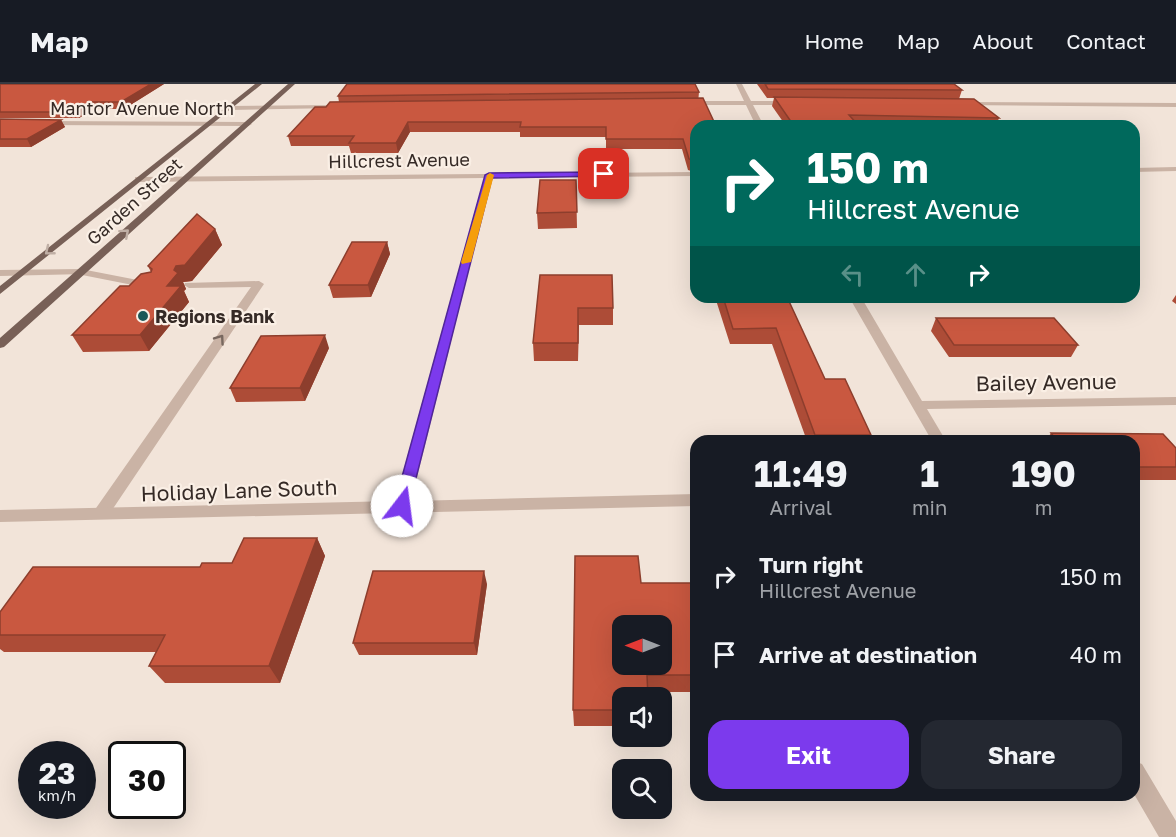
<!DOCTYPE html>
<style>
body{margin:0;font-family:"Golos Text",sans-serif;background:#242831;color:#f1f3f6;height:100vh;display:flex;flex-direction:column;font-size:22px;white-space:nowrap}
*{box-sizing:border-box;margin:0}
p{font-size:20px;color:#9ea1a6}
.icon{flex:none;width:33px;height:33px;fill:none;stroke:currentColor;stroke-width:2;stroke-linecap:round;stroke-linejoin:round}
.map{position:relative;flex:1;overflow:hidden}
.details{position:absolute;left:690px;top:351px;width:450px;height:366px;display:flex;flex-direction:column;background:#171b24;border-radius:18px;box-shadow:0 6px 24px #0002}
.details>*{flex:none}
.hud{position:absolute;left:690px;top:36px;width:450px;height:183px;border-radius:18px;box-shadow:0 6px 24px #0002;background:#00695c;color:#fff;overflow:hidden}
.needle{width:39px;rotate:270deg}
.tools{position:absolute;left:612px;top:531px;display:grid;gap:12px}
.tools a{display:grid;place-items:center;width:60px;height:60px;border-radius:12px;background:#171b24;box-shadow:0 6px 24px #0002;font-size:30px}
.speed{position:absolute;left:18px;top:657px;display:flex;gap:12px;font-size:30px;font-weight:700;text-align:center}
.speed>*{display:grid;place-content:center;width:78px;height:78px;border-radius:50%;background:#171b24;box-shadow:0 6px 24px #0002;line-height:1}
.speed small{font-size:15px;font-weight:400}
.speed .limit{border:3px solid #111;border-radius:9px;background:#fff;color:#111}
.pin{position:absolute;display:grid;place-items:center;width:51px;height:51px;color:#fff;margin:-26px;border-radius:12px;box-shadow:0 3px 9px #0006}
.me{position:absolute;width:66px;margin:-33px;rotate:15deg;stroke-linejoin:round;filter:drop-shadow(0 0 4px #0008)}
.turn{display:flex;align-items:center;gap:21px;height:126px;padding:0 18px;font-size:27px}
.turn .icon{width:78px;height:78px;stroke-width:2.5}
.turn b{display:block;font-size:42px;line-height:51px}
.lanes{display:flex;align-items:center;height:57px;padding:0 18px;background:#0003;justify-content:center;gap:30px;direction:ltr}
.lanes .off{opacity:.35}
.eta{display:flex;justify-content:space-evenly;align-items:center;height:102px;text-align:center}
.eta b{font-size:36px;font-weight:700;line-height:42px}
.button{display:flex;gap:12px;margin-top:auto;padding:12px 18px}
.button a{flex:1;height:69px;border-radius:18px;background:#7c3aed;color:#fff;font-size:24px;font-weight:700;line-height:69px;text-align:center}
.button a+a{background:#242831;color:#f1f3f6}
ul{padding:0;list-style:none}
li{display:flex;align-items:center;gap:18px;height:78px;padding:0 18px}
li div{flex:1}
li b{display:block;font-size:22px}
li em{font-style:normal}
header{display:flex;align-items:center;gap:36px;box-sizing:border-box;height:84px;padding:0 30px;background:#171b24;border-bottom:2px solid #363941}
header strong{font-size:28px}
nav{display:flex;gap:33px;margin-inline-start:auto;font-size:21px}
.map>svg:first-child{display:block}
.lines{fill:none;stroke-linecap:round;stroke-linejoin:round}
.lane{fill:#cab3a5;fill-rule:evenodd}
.street{fill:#cab3a5;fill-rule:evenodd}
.primary{fill:#786057;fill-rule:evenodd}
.wall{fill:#ad4c37}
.shaded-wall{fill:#8d3e2d}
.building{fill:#c95840;stroke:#8d3e2d;stroke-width:1.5;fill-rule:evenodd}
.oneway{stroke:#c0afa5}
.oneway2{stroke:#78685f}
.route{fill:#7c3aed;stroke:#51269a;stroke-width:1.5}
.slow{fill:#f59e0b}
.poi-dot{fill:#1b5858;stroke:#faefe5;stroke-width:2}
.labels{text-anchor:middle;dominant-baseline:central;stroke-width:4.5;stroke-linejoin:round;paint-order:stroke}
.far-street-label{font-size:18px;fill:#352a26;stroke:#faefe5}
.far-poi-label{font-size:18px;font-weight:bold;fill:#352a26;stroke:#faefe5;text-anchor:start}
.street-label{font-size:21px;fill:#352a26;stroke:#faefe5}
</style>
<header>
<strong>Map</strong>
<nav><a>Home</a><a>Map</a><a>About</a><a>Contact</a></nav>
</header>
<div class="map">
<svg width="1176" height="753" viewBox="0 0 1176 753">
<rect width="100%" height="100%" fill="#f2e4d9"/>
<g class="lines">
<path class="lane" d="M81,185l72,14 5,3 -5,3 -76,-15 -1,-2z
M259,197l5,3 -158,235h-12l-2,-4 2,-4 157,-224 -62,1 -5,-3 1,-2z"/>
<path class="street" d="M736,0h6l9,17h43l3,2 -3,2h-41l11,21h-8l-10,-21h-60l-3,-2 3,-2h58z
M962,18l214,1v4l-216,-2z
M335,21l2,3 -107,2 -3,-2 3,-2z
M44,37l204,1 4,2 -4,2 -207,-1z
M1176,83v4l-42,1v-4z
M696,88v4l-204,2 -81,323 285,-7v12l-696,16v-12l395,-9 89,-323 -346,4 -3,-1v-4z
M81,185l4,1v4l-85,2v-6z
M849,213h12l61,104 254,-4v8l-249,4 19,32h-14z
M1134,677l8,3 34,57v16h-17l-25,-43z"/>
<path class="primary" d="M255,0h7l-262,210v-8z
M288,0h7l-291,263 -4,1v-10z"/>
</g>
<path class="wall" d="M0,0h164l-40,25h-29l-16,9h-79z
M757,0h197l8,6 -3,9 40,19 -3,8 -139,-1 2,1h-73l-14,-20 2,-8h-7z
M699,8l-3,34v71l-5,-19v-7l-3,-1 -6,-21h-76v-12h-86v-5h-110l-12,21h-47l-2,-7h-58l-3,-10 38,-29 13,-5 -1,-6z
M0,35l61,1 4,7 -34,20h-31z
M576,96l1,48 -39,1 -1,-16z
M215,145l7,16 -30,36 -9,1 3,7 -2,2 5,11 -40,49 -66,1 -11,-17 57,-49 22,-14 -3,-6z
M387,158l3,12 -19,43 -38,1 -4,-13z
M540,191l73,33v17h-34l-1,36h-44l-1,-18z
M1176,211v9l-4,-3z
M715,213h72l38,82 46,56 -3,6h-61l-35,-97h-42z
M936,234l142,27 -7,12h-122l-18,-26z
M329,264l-24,53 -69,1 -6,-14z
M1051,349l112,1 13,14v32h-42v-39h-88z
M317,454l8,18 -45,127h-115l-16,-17 7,-14h-152l-4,-3v-37l200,-45 32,-4z
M641,499h55v109h-48l-26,6v28h-48l-1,-16z
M487,500l-10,71h-118l-6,-12z"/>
<path class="shaded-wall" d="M151,0h13l-40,25 -3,-7z
M92,18l3,7 -16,9 -3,-6z
M61,36l4,7 -34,20 -4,-8z
M408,38l2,10 -12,21 -2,-10z
M215,145l7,16 -30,36 -9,1 3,7 -2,2 5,11 -40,49 -9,-16 36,-69z
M387,158l3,12 -19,43 -3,-12z
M325,251l4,13 -24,53 -5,-13z
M317,454l8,18 -45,127 -11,-17z
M484,487l3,13 -10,71 -3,-12z"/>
<path class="building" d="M0,0h151l-30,18h-29l-16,10h-76z
M347,0h348l4,8 -361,4z
M765,0h189l8,6 -194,-1z
M774,13l200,2 25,19 -150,-3 10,11h-65z
M703,14l13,28h-20v35l-7,-2 -6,-20h-77v-12h-86l1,-5h-113l-12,21h-47l5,-7h-66l27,-29h11l4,-5z
M0,35l61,1 -34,19h-27z
M696,83v15l-4,-14z
M540,96h36l1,32 -40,1z
M197,130l18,15 -30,36 -9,1 -2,4 4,3 -11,13h14l-41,49h-68l48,-49h9l12,-12 10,-2 1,-3 -4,-3z
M352,158h35l-19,43h-39z
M540,191h72l1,33h-35v35h-45z
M723,213h64l38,82h20l26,56h-56l-39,-107 -43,1z
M936,234h118l24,27h-124z
M325,251l-25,53h-70l31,-52z
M1051,349l112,1 13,14v19h-42v-26h-77z
M244,454h73l-48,128h-120l16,-31h-165v-23l33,-45h167l2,-4h30z
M575,472h63l3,27h55v92h-49l1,23h-26v12h-49zM622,542h40v38h-40z
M373,487h111l-10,72h-121z"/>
<defs><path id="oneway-chevron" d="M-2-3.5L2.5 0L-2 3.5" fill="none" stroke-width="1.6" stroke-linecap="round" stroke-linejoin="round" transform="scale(1.5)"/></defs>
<g class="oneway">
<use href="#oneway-chevron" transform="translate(125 149) rotate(-42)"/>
<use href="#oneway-chevron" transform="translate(49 167) rotate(141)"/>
</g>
<use class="oneway2" href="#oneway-chevron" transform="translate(220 255) rotate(-55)"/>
<path class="route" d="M604,88l3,1v3l-115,2 -83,328 -2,4h-11l-2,-4 91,-331 4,-2z"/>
<path class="slow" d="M490,89l4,2 -23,87 -9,2 -1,-2 26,-87z"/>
<circle class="poi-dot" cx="143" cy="232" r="6"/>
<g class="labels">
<g class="far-street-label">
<text x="142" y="24">Mantor Avenue North</text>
<text transform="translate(399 76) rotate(-1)">Hillcrest Avenue</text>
<text transform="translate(134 117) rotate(-42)">Garden Street</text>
</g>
<g class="far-poi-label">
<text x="155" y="232">Regions Bank</text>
</g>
<g class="street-label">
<text transform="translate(1046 298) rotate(-1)">Bailey Avenue</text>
<text transform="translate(239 406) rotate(-2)">Holiday Lane South</text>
</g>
</g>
</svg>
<div class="tools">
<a><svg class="needle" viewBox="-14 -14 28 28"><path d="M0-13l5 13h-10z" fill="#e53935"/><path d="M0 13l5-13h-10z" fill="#9ea1a6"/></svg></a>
<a><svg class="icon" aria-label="sound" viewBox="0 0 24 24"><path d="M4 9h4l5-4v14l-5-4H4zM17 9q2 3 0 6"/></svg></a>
<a><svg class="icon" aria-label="search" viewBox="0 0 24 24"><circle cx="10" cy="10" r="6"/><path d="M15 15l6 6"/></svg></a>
</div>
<div class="speed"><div>23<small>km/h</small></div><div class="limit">30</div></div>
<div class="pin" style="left:604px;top:90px;background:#d93025"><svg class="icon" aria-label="arrive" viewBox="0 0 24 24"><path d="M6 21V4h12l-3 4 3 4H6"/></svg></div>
<svg class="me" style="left:402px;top:422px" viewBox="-20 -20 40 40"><circle r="19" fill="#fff"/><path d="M0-13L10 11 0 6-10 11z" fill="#7c3aed"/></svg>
<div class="hud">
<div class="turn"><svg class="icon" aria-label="right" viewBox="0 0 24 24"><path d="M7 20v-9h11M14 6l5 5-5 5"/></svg><div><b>150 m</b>Hillcrest Avenue</div></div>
<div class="lanes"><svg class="icon off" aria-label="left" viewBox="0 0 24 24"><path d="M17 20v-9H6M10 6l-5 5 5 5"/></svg><svg class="icon off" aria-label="ahead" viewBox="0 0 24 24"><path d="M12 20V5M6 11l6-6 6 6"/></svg><svg class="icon" aria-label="right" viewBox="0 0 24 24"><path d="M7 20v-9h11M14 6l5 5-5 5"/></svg></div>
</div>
<section class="details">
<div class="eta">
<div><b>11:49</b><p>Arrival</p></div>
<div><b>1</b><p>min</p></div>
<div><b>190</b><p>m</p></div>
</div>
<ul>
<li><svg class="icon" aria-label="right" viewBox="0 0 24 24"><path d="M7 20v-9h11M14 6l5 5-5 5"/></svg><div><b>Turn right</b><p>Hillcrest Avenue</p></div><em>150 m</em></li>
<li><svg class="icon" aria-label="arrive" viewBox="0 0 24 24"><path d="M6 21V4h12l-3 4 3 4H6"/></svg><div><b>Arrive at destination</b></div><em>40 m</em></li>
</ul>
<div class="button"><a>Exit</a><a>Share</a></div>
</section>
</div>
